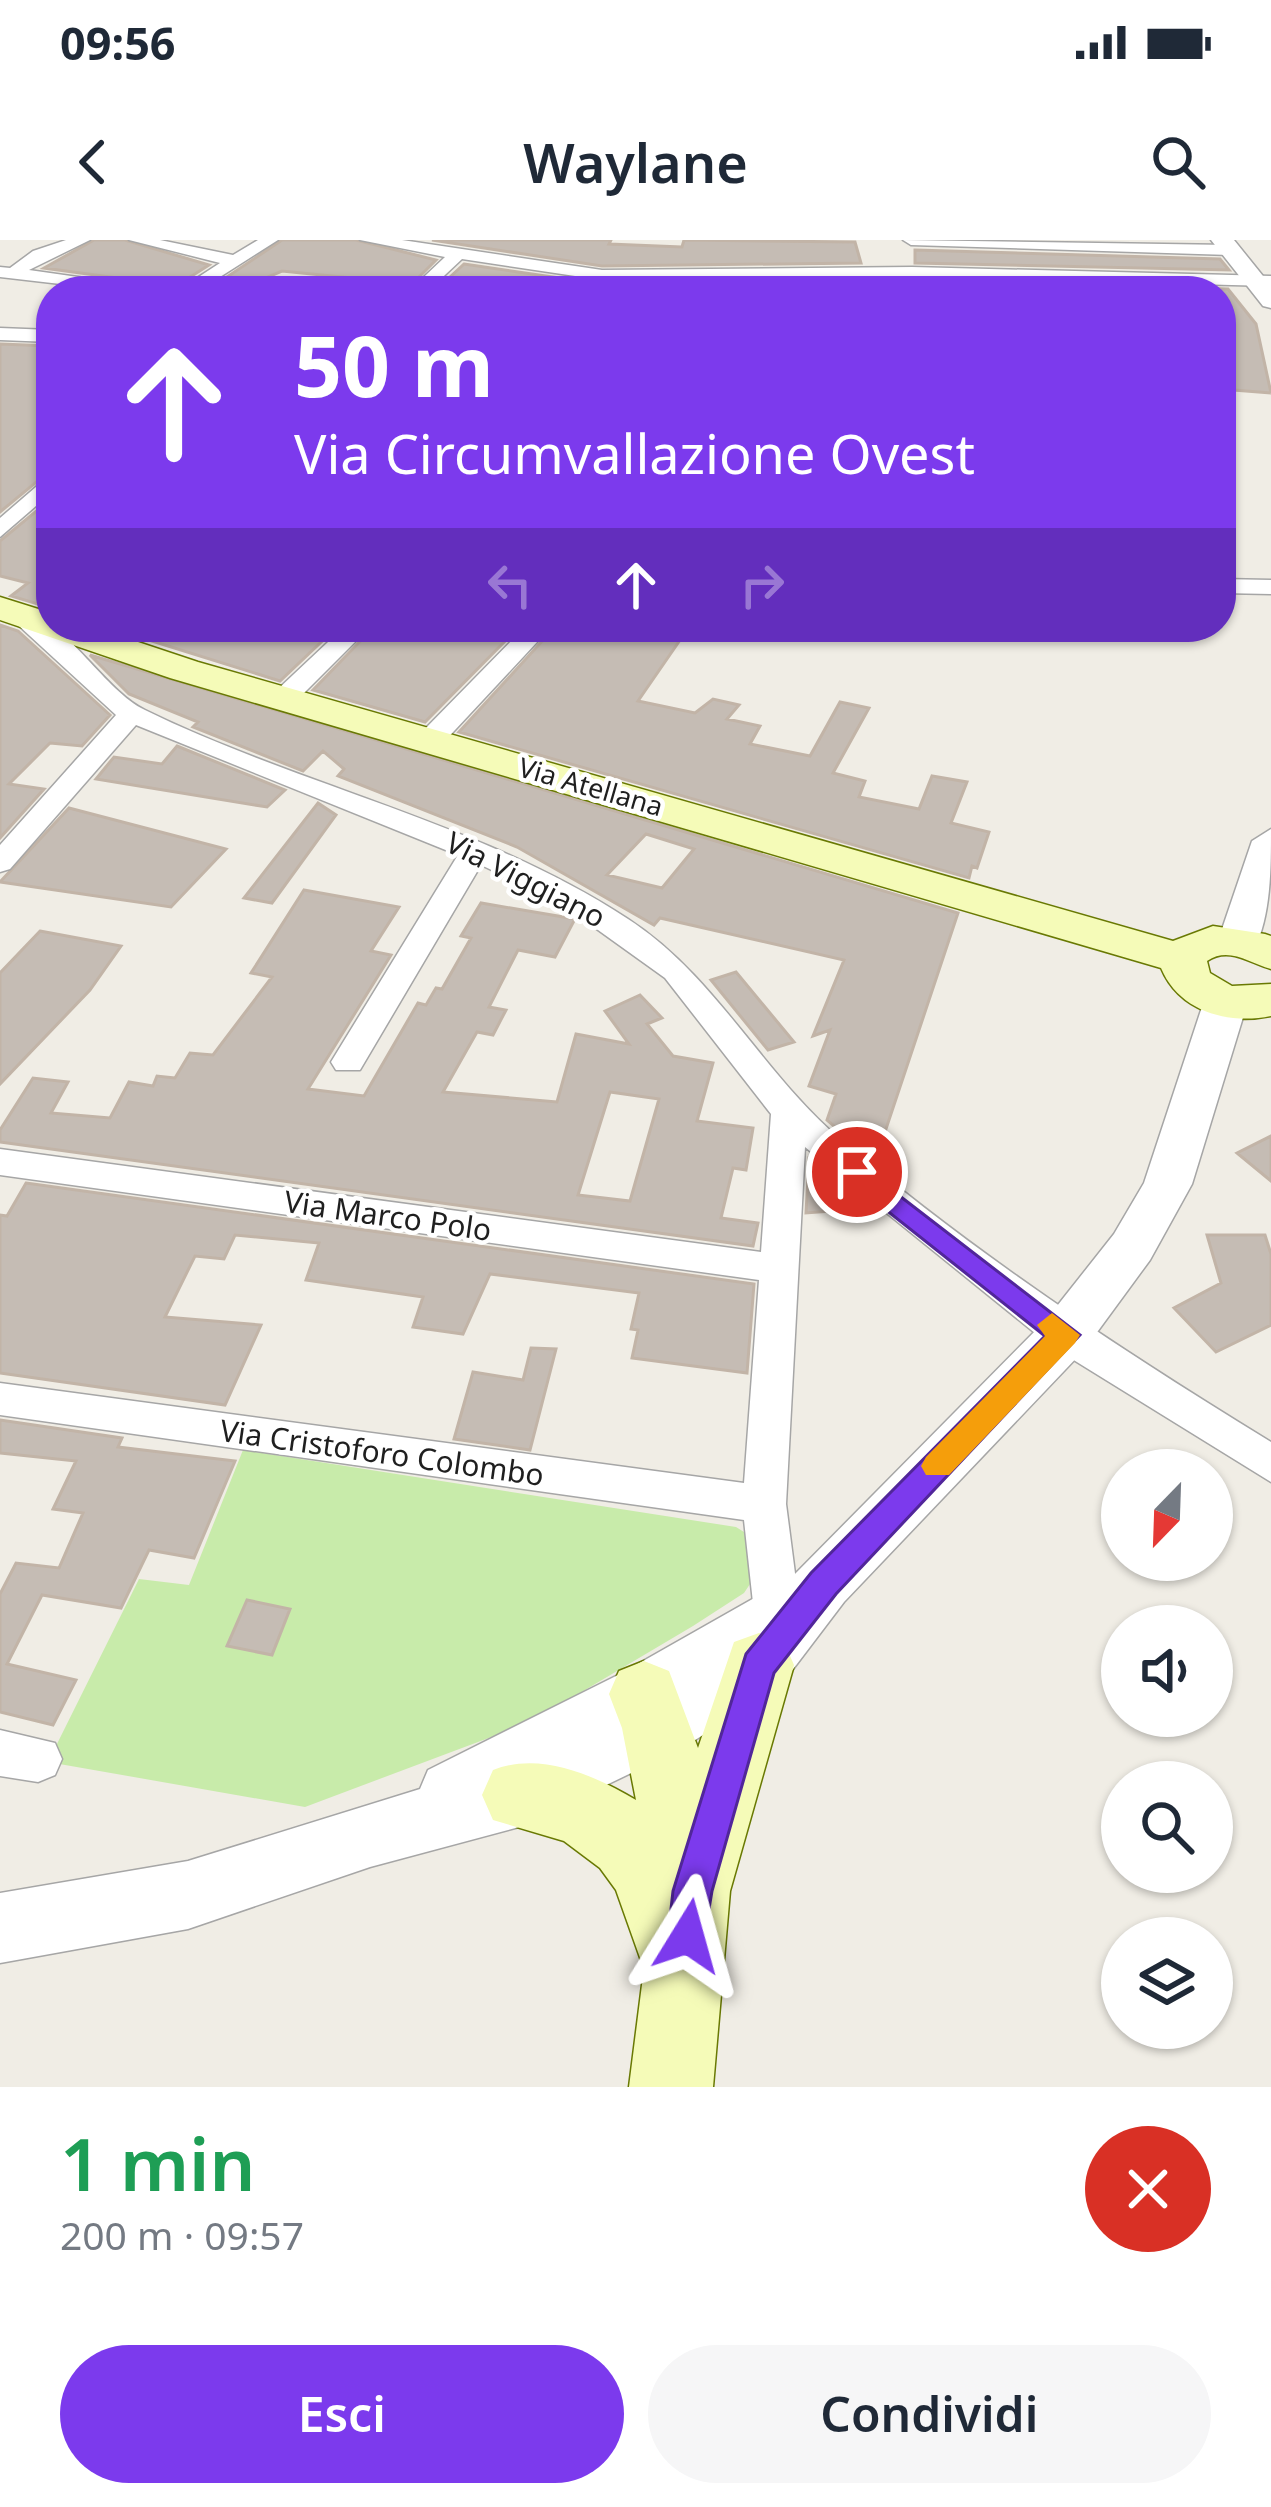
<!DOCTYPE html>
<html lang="it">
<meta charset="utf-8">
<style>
body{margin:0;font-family:"Noto Sans",sans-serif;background:#f6f6f7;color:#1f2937;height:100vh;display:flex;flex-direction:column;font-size:45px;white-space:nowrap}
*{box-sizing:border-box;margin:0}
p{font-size:39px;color:#747a83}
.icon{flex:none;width:66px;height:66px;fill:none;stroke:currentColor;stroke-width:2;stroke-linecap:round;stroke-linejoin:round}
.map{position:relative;height:1847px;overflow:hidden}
.drawer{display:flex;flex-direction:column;background:#fff;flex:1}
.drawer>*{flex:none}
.banner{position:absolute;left:36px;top:36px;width:1200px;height:366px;border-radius:48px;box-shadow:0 3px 9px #0004;background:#7c3aed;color:#fff;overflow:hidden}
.needle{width:78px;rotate:203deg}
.buttons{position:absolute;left:1101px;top:1209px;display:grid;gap:24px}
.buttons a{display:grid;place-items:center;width:132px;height:132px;border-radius:50%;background:#fff;box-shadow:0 3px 9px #0004;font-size:60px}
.pin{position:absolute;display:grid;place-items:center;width:102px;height:102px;color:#fff;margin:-51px;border:6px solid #fff;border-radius:50%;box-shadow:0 3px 12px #0007}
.me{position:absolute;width:132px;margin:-66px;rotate:8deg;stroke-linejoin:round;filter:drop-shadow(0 0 9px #0008)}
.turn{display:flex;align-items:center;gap:42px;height:252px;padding:0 60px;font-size:54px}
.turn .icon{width:156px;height:156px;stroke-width:2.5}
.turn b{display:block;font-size:84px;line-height:102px}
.lanes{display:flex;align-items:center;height:114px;padding:0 60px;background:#0003;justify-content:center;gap:60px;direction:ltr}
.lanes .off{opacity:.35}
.round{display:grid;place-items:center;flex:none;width:126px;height:126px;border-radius:63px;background:#f6f6f7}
.headline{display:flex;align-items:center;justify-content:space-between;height:204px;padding:0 60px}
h1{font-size:72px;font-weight:600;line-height:90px;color:#1e9e55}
.action{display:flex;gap:24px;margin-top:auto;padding:24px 60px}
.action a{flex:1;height:138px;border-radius:72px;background:#7c3aed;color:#fff;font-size:48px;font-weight:600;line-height:138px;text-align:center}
.action a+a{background:#f6f6f7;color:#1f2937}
.status{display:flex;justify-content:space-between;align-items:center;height:84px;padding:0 60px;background:#fff;direction:ltr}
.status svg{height:33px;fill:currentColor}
header{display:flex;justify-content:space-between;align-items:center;height:156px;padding:0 60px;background:#fff;font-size:54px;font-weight:600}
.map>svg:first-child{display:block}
.grass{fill:#c8ebaa}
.building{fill:#c5bcb4;stroke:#c2b4a7;stroke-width:3;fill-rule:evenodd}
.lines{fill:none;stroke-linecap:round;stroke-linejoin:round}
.minor-casing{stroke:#a6a6a6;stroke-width:3}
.tertiary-casing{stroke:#a6a6a6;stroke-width:3}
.secondary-casing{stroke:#697903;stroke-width:3}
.minor{fill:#fff;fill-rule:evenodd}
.tertiary{fill:#fff;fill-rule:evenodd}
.secondary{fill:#f5fbb8;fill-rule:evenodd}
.route{fill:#7c3aed;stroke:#51269a;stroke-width:3}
.slow{fill:#f59e0b}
.labels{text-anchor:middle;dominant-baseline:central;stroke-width:9;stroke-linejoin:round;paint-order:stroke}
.far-street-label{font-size:27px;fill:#1f1f1f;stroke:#fff}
.street-label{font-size:30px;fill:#1f1f1f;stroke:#fff}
</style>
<div class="status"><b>09:56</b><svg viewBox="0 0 49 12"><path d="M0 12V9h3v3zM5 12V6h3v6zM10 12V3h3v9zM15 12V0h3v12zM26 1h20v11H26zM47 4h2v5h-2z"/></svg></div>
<header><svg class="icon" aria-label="back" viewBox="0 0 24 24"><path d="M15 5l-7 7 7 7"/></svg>Waylane<svg class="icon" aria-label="search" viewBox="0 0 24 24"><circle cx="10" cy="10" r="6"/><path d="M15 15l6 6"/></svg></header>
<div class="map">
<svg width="1271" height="1847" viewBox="0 0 1271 1847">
<rect width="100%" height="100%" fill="#f0ede5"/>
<path class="grass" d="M243,1210l493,77 8,5 10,46 -10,15 -51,33 -162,96 -226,85 -257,-45 91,-183 50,6z"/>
<path class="building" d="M94,0h31l84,25 -33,21 -132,-18z
M282,0h74l80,20 -31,31h-70l16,-13 -69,-7 -45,19 -31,1z
M432,0h179l-2,4 73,3 2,-7 171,2 6,21 -259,3z
M915,10l305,9 9,11 -314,-7z
M464,24l137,20 267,1h-7l2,6h-428z
M981,43l247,6 28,35 15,69 -37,-3 -13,-43v-56h-246z
M0,104l51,2v124l-51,42z
M51,259v109l-40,-12 17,-13 -28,-7v-35z
M0,385l18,6 92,84 -28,31 -32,-3 -41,41 35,5 -44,49z
M107,387h230l-57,54z
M374,387h145l-94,95 -112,-32z
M555,387h134l-51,74 57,12 18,-14 26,6 -12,14 33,7 -10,18 60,12 30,-54 29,6 -36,65 32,8 -6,16 60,12 13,-33 35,6 -16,41 38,9 -12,36 -5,-2 -3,12 -510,-146z
M90,415l868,258 -83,249 -48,-42 9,-26 -27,-8 21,-56 -17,6 31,-76 -184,-42 -6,7 -137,-78 -179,-71 6,-7 -21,-18 -20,20 -110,-44 5,-5 -69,-28zM646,594l48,15 -32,39 -55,-13z
M177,506l108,44 -18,17 -171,-28 18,-22 48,7z
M318,563l18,12 -64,88 -28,-5z
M69,568l157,41 -55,58 -171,-25z
M304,650l95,17 -28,44 20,4 -83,134 56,7 54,-93 8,2 10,-17 6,1 29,-51 -10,-2 20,-33 94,16 -20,38 -37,-7 -29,57 17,3 -13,25 -16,-3 -34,60 114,10 19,-68 53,10 -24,-33 35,-16 22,23 -15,6 26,32 40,7 -16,58 56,7 -7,42 -13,-2 -12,50 37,5 -5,23 -753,-104v-12l33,-52 35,4 -17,31 59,5 19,-36 24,4 4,-10 18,2 15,-25 23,2 59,-78 -21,-4zM610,852l49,7 -29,102 -52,-6z
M40,691l81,15 -31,44 -90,94v-111z
M736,732l58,70 -26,8 -57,-70z
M1271,896v45l-34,-28z
M809,919l53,40 -3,10 -53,4z
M26,943l728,101 -7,89 -115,-15 6,-28 -7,-1 8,-36 -149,-19 -27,60 -50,-7 10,-30 -117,-17 13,-37 -84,-8 -11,24 -29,-3 -30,61 96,8 -36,80 -225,-32v-158l7,1z
M1207,995h58l6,19v71l-55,27 -42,-44 47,-25z
M531,1108l25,1 -26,101 -76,-11 19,-67 50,8z
M0,1180l122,18 -4,9 117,14 -41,97 -45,-8 -28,58 -79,-13 -35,69 69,16 -23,45 -53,-13v-118l16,-31 43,5 24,-55 -30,-4 23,-48 -76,-8z
M247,1360l43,9 -18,46 -45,-9z"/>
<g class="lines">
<g class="minor-casing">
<path id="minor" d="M66,0h24l-61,30 147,21h-55l-121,-14v-10l10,1 23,-17z
M129,0h31l73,15 25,-15h20l-80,51h-21l43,-28z
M360,0h42l200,30 310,-3 359,9v10l-359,-9 -310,3 -140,-21 -34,32h-19l36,-34z
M903,0l327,5 8,5 -8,5 -319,-10z
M0,88l51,2v12l-51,-2z
M51,234v19l-51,44v-19z
M1221,339l50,1v14l-50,-1z
M27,373c41,10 78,78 118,97 157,77 335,112 483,209 88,57 134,154 213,221 134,114 280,210 430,302v40l-220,-136 -246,-199 -19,357 14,108 -7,14 -16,6 -16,-6 -7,-14 -10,-92 -744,-105v-32l744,100 15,-203 -759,-105v-26l761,103 10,-138 -106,-136 -106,-76 -78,-37 -121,205h-24l-5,-8 127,-207 -322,-130 -126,144 -10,3v-27l116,-130 -98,-90v-10z
M344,387h26l-75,75h-18v-12z
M525,387h26l-110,118h-20v-12z
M0,1490l55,13 7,16 -7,16 -17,7 -38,-6z"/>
</g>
<g class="tertiary-casing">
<path id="tertiary" d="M1211,0h23l37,46v22l-8,-2z
M1271,589c0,40 0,86 -17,121h-30l-6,-9 34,-100z
M1226,747l15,4 7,10 -56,183 -42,76 -66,90 -240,252 -63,83 -100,64 -162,78 -149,40 -182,62 -188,34v-70l188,-32 232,-72 8,-19 194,-97 171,-97 253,-256 68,-86 30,-51 60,-182 7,-10z"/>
</g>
<g class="secondary-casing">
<path id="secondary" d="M0,357l51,16v14h42l105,35 975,279 40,-15 52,8 6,2v33c-22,-6 -42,-23 -64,-8l3,12 22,13 39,-2v32c-44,9 -92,-5 -110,-48l-991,-290 -170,-58z
M759,1393l25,9 10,23 -64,226 -17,196h-84l15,-118 -28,-79 -16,-22 -36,-27 -71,-21 -11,-25 11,-25c47,-19 101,5 143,30l-14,-72 -13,-34 10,-23 25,-10 25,10 29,77 36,-106z"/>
</g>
<use href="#minor" class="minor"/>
<use href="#tertiary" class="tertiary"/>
<use href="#secondary" class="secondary"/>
</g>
<path class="route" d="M857,923l223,172 -244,259 -62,79 -62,218 -10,60 -14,5 -14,-5 -6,-15 5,-45 73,-237 65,-81 234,-237 -198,-157 -4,-7z"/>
<path class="slow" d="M1052,1073l28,22 -5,8 -126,132h-23l-5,-9 5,-9 119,-121 -8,-11z"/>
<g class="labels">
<g class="far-street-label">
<text transform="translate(591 546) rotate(16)">Via Atellana</text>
</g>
<g class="street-label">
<text transform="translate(526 639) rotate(27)">Via Viggiano</text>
<text transform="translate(388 975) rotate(8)">Via Marco Polo</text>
<text transform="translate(382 1212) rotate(8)">Via Cristoforo Colombo</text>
</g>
</g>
</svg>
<div class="buttons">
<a><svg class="needle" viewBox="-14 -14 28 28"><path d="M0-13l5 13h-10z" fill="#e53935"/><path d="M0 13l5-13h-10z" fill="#747a83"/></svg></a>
<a><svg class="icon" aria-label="sound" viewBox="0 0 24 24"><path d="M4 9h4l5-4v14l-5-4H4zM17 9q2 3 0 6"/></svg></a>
<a><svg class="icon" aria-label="search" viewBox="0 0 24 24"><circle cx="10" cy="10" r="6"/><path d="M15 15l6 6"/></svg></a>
<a><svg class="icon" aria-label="layers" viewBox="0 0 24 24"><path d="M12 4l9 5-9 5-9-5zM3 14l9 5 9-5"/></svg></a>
</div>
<div class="pin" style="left:857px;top:932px;background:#d93025"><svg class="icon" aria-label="arrive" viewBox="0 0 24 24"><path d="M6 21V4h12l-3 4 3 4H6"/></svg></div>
<svg class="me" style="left:688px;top:1696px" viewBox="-20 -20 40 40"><path d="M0-17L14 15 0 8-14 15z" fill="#7c3aed" stroke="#fff" stroke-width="4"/></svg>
<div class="banner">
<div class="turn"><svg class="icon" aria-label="ahead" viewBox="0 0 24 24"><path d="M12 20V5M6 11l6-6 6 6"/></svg><div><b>50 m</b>Via Circumvallazione Ovest</div></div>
<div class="lanes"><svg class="icon off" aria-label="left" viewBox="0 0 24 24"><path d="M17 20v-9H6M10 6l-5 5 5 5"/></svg><svg class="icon" aria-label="ahead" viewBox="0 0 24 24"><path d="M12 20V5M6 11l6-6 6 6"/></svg><svg class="icon off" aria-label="right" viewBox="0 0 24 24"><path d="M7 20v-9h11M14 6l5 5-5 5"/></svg></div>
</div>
</div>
<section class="drawer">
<div class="headline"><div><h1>1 min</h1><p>200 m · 09:57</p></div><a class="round" style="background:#d93025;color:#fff"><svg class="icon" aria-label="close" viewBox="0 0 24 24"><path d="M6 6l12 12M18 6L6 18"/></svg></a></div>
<div class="action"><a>Esci</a><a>Condividi</a></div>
</section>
